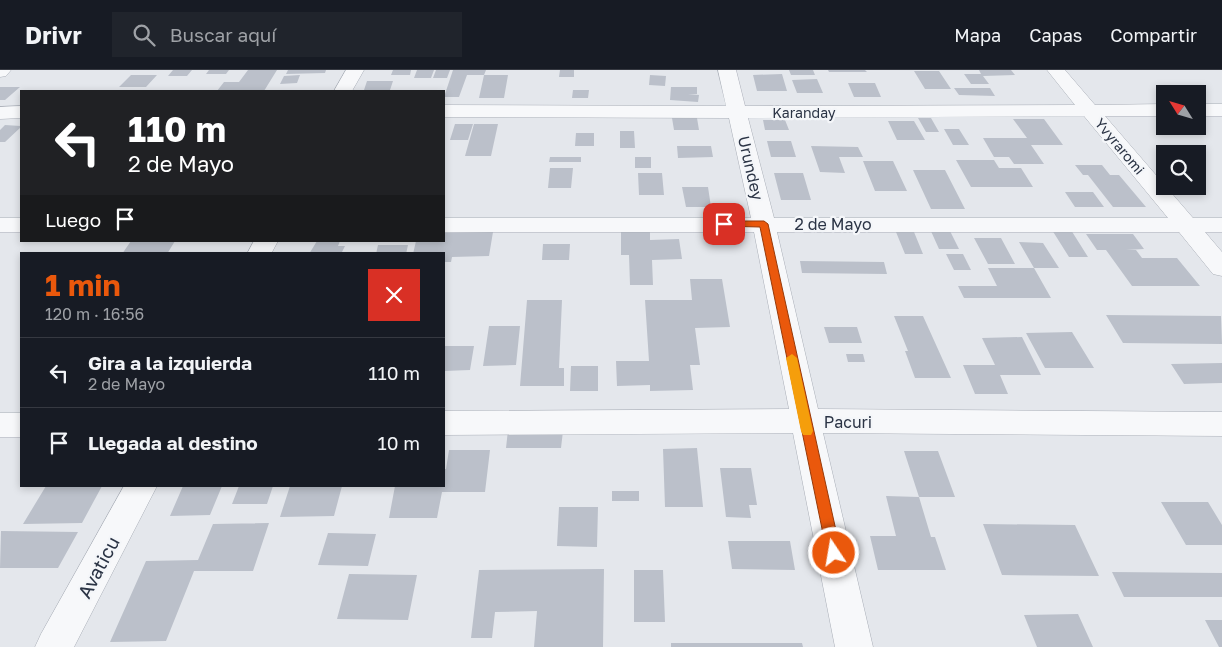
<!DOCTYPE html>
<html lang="es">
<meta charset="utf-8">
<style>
body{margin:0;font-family:"Golos Text",sans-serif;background:#20242c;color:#f1f3f6;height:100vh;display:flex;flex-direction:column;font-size:19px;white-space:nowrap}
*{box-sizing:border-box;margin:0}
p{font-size:16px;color:#9ea1a6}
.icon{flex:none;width:28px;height:28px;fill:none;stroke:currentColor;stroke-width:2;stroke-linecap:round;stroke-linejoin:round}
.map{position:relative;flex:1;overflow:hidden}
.sheet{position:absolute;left:20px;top:182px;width:425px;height:235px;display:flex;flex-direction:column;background:#171b24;border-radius:0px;box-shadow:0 2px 8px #0003}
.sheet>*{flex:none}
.banner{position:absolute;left:20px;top:20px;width:425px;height:152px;border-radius:0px;box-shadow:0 2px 8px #0003;background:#202124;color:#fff;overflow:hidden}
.needle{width:32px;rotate:307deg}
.tools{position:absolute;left:1156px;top:15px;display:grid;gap:10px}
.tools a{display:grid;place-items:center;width:50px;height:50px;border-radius:0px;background:#171b24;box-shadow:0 2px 8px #0003;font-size:25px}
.pin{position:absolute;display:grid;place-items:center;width:42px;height:42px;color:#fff;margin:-21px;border-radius:10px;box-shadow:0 2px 8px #0006}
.me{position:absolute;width:55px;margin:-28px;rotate:348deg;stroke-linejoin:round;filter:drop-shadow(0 0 4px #0008)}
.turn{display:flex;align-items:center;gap:18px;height:105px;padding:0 25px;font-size:22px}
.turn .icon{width:65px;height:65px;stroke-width:2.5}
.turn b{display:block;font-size:35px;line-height:42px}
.then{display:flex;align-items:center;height:48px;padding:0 25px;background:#0003;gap:10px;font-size:19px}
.round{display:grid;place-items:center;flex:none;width:52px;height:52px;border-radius:0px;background:#20242c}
.overview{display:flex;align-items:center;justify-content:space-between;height:85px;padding:0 25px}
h1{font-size:30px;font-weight:700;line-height:38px;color:#ea580c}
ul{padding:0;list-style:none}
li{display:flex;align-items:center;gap:15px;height:70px;padding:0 25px;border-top:1px solid #363941}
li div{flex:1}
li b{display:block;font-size:19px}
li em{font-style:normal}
header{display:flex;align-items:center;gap:30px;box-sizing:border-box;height:70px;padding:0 25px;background:#171b24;border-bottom:1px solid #363941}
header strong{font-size:24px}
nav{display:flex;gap:28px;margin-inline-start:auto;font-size:18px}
.search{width:350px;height:45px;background:#20242c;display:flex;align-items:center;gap:12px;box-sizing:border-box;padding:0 18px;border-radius:0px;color:#9ea1a6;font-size:19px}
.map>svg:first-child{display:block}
.building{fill:#bbc0ca}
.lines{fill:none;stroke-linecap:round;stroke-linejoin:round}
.minor-casing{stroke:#a9aeb7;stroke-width:1}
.minor{fill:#f7f8fa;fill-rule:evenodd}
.route{fill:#ea580c;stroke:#983908}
.slow{fill:#f59e0b}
.labels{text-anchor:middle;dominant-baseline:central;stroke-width:4.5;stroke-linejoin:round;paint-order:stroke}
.far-street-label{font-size:14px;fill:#2b3445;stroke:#f4f6f9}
.street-label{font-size:16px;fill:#2b3445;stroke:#f4f6f9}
.near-street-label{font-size:19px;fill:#2b3445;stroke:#f4f6f9}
</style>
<header>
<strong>Drivr</strong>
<div class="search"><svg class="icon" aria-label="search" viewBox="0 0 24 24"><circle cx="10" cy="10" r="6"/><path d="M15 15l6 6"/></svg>Buscar aquí</div>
<nav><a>Mapa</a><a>Capas</a><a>Compartir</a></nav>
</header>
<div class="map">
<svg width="1222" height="577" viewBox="0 0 1222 577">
<rect width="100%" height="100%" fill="#e4e7ec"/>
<path class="building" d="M173,0h19l-5,6h-19z
M209,0h20l-3,4h-20z
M248,0h29l-13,21h-47l7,-9h15z
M288,0h38l-1,3 -39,1z
M393,0h18l-1,5h-19z
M417,0h17l-3,8h-17z
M436,0h14l-3,8h-14z
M453,0h33l-2,5h-17l-8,22h-15z
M560,0h14v7h-15z
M789,0h24l2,5h-24z
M828,0h37l2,2h-38z
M979,0h32l4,5 -32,1 6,8h-18l-7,-10h17z
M914,1h25l12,18h-26z
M782,4l5,17h-30l-4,-16z
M131,5h26l-11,12h-27z
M300,5l-3,8 -17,1 4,-8z
M484,5h24l-4,23h-25z
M650,5l16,1 -1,10 -16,-1z
M817,9l6,14h-26l-5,-13z
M367,11h26l-3,9h-26z
M848,13h27l6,14h-27z
M0,17h20l-15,13h-5z
M671,17h26v7h-9l11,1 -1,7 -28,-2z
M954,18h36l5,8 -36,-1z
M573,20h16l-1,8h-16z
M672,48h25l2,12h-25z
M918,48h13l8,14h-13z
M1013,49h31l19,26h-32l13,19h-30l-5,-7h-15l-11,-19h44z
M763,50h22l4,10h-24z
M888,51h26l11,19h-28z
M455,54h18l-5,16h-18z
M474,54h24l-7,32h-26z
M5,55l16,1v1l-16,15h-5v-12z
M944,59h15l10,16h-16z
M620,61h14l1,17h-15z
M576,63h18v13h-19z
M767,71h24l5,16h-25z
M677,76h34l2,11 -35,1z
M811,76l47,1 5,10h-24l6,16 -25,-1z
M550,87h31v5h-32z
M635,87h16v11h-16z
M956,90h38l5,8h22l12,19h-62z
M863,91h30l14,30h-32z
M1075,95h27l8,10h9l27,32h-33l-25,-32h-5z
M550,98h23l-2,20h-23z
M913,100h32l20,39h-34z
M638,103h24l2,22h-25z
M774,103h29l8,27h-30z
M682,117h26l3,20h-25z
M1065,122h28l11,15h-29z
M650,159v11l29,-1 3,20 -30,1 1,25h-23l-1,-30h-8v-25z
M930,159h19l10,20h-20z
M1052,160h19l17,27h-19z
M493,162l-4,24 -37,1 -1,5h-7v-8h-31l3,-13h28v-8z
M896,162h18l9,22h-18z
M1086,164h47l11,15 -18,1h10l6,8h35l23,28h-68l-26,-36h-9z
M974,168h27l14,26h-27z
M131,171h44l-8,13h-45z
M317,171h23l-2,5h7l-4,8h-32z
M1019,172l24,1 16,25h-25z
M543,174h27l-1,16h-27z
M378,175h30l-2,9h-30z
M946,184h17l8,16h-17z
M800,191l84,1 3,12 -85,-1z
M988,198h46l17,30h-87l-6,-12h39z
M690,209h32l8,48 -35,1 5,37h-10l3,25 -43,1v-6l-33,1 -1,-25h33l-4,-61h47z
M527,230h35l-3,68h5v18h-44z
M1106,245l115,1 1,28 -99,-1z
M894,246h29l28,62h-36l-10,-27h3z
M489,256h31l-4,39 -33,1z
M824,257h33l5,16h-33z
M1072,262l22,36h-49l-19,-35z
M1022,267l19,38h-41l8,19h-33l-12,-29h32l-13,-27z
M444,276h30l-4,24 -26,1z
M846,284h17l2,8h-17z
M1222,293v20l-38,1 -13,-20z
M571,296h27v25h-28z
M508,360l55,1 -2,17h-55z
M697,378l6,59h-38l-2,-58z
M449,380h41l-5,42h-43l-5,26h-48l6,-32h49v-17h2z
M904,381h34l17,46h-36l12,40h4l11,33h-68l-8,-34h26l-10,-40 33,1z
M720,398h31l6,37h-8l2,13 -25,-1z
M46,416h56l-20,37 -59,1z
M183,416h39l-12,29 -40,1z
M239,416h34l-6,18h-35z
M290,416h52l-8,30 -54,1z
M612,421h27v10h-27z
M1161,432h47l14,23v20h-36z
M559,437h39l-1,40 -40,-1z
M269,453l-16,48h-59l-28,70 -56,1 36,-81 52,-1 15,-36z
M983,454l92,1 24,51 -97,-1z
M1,461l77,1 -20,36h-58z
M328,463l48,1 -8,32 -50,-1z
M728,471h62l5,29 -63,-1z
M604,499l-1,78h-69l3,-36 -42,1 -3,26h-21l8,-68z
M634,500h29l2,52h-31z
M1112,502l110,1v24h-98z
M349,504l68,1 -9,45 -71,-1z
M1078,544l15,33h-56l-13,-32z
M1205,550h17v27h-3z
M671,573h131l1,4h-132z"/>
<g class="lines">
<g class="minor-casing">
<path id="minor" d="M0,0h11l-5,6 -6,1z
M346,0h18l-12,21h-18z
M718,0h18l9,36 330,-1 -28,-35h18l30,35 70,-1v12h-60l88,102h29v14h-17l17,20v24l-9,-2 -34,-42h-402l41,177 404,3v24l-399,-3 50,214h-38l-42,-214 -349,2v-24l345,-2 -35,-177h-310v-14h307l-22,-100 -285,-1v-12l282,1zM1084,46l84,102h-394l-26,-100z
M1198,34h24v12h-24z
M21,36v12l-21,1v-12z
M0,148h21v14h-21z
M254,171h24l-7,13h-24z
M0,343h21v24h-21z
M124,416h33l-83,161h-39l6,-13z"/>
</g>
<use href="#minor" class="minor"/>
</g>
<path class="route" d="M724,151h40l4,3 73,329 -2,5 -5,1 -5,-1 -2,-5 -67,-326 -40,-1 -1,-2z"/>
<path class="slow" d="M792,284l5,4 16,73 -2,4h-8l-2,-4 -15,-73z"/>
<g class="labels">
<g class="far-street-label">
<text x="804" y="42">Karanday</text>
<text transform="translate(1120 76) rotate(50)">Yvyraromi</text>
</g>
<g class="street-label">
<text transform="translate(751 98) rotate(77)">Urundey</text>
<text x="833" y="154">2 de Mayo</text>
<text x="848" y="352">Pacuri</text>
</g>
<g class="near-street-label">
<text transform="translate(98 497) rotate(-62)">Avaticu</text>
</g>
</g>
</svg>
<div class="tools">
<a><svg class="needle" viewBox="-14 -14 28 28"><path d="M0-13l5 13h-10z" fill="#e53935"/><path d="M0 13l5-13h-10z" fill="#9ea1a6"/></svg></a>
<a><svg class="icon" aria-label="search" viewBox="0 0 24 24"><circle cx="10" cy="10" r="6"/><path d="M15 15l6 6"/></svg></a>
</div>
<div class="pin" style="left:724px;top:154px;background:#d93025"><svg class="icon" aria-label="arrive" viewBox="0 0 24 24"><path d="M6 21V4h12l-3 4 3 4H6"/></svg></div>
<svg class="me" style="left:834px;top:483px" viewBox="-20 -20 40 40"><circle r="17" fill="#ea580c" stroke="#fff" stroke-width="3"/><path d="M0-11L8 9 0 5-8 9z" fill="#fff"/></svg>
<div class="banner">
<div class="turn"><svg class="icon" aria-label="left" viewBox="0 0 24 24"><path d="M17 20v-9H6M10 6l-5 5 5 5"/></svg><div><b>110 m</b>2 de Mayo</div></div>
<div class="then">Luego<svg class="icon" aria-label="arrive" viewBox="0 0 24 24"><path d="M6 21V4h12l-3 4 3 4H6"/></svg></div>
</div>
<section class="sheet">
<div class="overview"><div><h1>1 min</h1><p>120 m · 16:56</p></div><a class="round" style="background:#d93025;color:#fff"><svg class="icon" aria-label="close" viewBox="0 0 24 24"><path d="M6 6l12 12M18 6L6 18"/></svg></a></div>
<ul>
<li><svg class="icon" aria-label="left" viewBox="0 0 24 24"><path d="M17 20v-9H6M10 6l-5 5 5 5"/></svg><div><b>Gira a la izquierda</b><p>2 de Mayo</p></div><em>110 m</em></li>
<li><svg class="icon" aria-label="arrive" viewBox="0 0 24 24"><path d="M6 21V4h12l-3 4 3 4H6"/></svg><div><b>Llegada al destino</b></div><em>10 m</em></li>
</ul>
</section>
</div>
